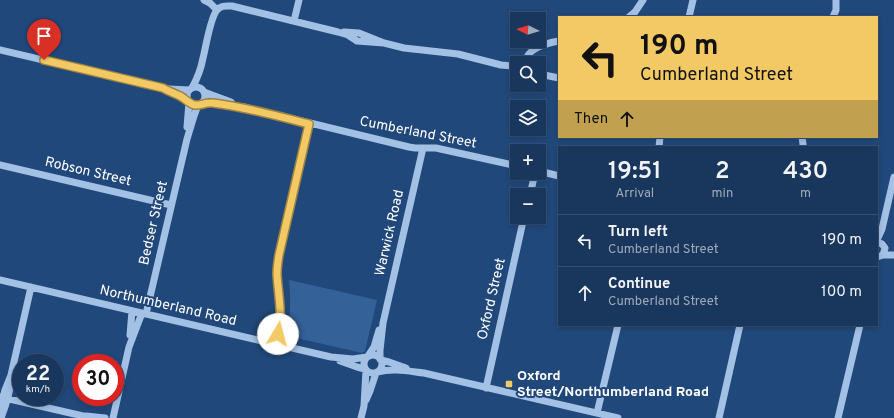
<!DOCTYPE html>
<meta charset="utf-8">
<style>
body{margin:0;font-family:Overpass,sans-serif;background:#264165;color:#f1f3f6;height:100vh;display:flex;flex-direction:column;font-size:15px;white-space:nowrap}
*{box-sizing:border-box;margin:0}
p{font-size:13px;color:#9fabbb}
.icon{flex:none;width:22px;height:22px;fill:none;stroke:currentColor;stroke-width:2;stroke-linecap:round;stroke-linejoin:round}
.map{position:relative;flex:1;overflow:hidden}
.side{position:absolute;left:558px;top:146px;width:320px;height:180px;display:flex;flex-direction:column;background:#19365c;border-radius:0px;box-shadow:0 2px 6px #0003,0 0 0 1px #375072}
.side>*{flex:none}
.guide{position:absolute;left:558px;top:16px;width:320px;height:122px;border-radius:0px;box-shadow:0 2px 6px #0003,0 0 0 1px #375072;background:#f2c964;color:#111;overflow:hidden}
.needle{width:26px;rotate:275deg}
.fabs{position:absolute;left:510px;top:12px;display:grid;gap:8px}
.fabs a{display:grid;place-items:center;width:36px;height:36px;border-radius:0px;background:#19365c;box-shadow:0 2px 6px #0003,0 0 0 1px #375072;font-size:20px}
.speed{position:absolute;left:12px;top:354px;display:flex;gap:8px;font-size:20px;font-weight:700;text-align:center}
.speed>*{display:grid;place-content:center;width:52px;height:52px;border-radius:50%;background:#19365c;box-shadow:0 2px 6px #0003,0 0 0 1px #375072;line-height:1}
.speed small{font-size:10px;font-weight:400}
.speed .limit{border:6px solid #d22;background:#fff;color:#111}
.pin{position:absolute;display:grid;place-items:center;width:34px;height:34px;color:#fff;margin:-41px -17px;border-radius:50% 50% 50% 0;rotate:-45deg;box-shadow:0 0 4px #0007}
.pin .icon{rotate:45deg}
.me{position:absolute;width:44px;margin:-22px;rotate:8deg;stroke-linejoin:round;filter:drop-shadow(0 0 3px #0008)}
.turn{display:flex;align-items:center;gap:14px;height:84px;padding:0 16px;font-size:18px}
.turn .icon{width:52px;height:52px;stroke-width:2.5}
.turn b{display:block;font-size:28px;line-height:34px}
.then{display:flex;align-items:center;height:38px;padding:0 16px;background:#0003;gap:8px;font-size:15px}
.eta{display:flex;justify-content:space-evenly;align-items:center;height:68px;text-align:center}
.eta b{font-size:24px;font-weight:600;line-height:28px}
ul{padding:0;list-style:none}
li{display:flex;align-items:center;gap:12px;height:52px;padding:0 16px;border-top:1px solid #375072}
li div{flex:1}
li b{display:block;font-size:15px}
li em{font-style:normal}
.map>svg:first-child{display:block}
.green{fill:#346198}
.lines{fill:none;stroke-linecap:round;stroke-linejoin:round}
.minor{stroke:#a3c1e5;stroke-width:7}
.route-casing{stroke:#9d8341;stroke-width:10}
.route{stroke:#f2c964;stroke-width:7}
.poi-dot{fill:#f2c964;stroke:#21487a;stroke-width:1.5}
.labels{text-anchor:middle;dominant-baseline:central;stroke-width:4;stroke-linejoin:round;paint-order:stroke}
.street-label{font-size:14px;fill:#fff;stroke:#21487a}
.poi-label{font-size:14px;font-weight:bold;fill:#fff;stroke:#21487a;text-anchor:start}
</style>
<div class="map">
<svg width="894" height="418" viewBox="0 0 894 418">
<rect width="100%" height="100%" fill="#21487a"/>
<path class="green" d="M289,280l88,20 -12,51 -3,2 -74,-17c2,-20 3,-36 1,-56z"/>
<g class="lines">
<path class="minor" d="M204,0l6,3 7,7
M629,17l6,-5 8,-12
M689,17l4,-17
M833,17l3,-7v-10
M294,21l5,-21
M344,32l15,1 25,10 20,5 54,6 43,11 14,1 2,-1
M0,50l163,38 10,4 15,9
M525,63c1,-3 2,-7 4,-9 5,-7 22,-12 30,-13
M539,75h5l15,3
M187 96a9 9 0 1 1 18 0a9 9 0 1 1-18 0Z
M192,88c5,-9 9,-19 11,-30 3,-11 7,-40 14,-48 4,-5 9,-4 15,-4l106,26 10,3 9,6 27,2
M169,89l20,1
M204,92l27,10
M201,104l8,-1 35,4 165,40 6,1h21l81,18
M187,127l2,-25
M802,137l1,7v3
M659,147l1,-10
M0,165l171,40
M539,171l20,5
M530,195l5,-22
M877,240l5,-11 12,-52
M877,242l5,2 3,4 -2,7 -6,2
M883,255h11
M0,280l331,77 22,2 14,-2
M146,314l41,-175 7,-23 4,-11
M130,335l2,-24
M275,344l3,-13 3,-22 -4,-36 2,-18 30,-132
M364 364a9 9 0 1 1 18 0a9 9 0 1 1-18 0Z
M368,356l6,-9 5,-17
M380,359v-9l3,-27 40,-175
M381,360l8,2 17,6
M340,361l17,6 8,2
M377,372c17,-4 30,-1 47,1l194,45
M486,388l38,-171
M0,397l83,19 6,2
M366,400l4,-9 6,-18
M0,408l5,-18 6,-15 20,-88
M597,413l21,-88
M86,416l19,2
M1,418c5,-13 9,-24 10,-37
M113,418l16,-71 13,-34
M361,418l3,-12 2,-36
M719,418l21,-93
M838,418l22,-93"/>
</g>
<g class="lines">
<g class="route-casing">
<path id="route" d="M44,60l119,28c5,3 11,5 17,8 4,2 11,9 15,9 5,1 11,-3 18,-2 33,4 64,13 96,21l-30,131c-1,6 -2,12 -2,19 1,20 6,40 1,60"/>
</g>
<use href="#route" class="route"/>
</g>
<rect class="poi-dot" x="505" y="380" width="8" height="8" rx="2"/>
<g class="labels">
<g class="street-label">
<text transform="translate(418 133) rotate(11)">Cumberland Street</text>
<text transform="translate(88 172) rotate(13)">Robson Street</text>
<text transform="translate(154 223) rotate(-77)">Bedser Street</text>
<text transform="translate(390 233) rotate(-77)">Warwick Road</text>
<text transform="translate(492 299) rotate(-77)">Oxford Street</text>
<text transform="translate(168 306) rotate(13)">Northumberland Road</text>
</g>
<g class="poi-label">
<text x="517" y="376">Oxford<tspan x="517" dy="16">Street/Northumberland Road</tspan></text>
</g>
</g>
</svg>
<div class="fabs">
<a><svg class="needle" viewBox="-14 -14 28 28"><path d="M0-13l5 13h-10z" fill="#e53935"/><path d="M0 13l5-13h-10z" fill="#9fabbb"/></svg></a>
<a><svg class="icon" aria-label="search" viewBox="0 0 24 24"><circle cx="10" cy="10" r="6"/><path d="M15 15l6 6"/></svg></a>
<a><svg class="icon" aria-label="layers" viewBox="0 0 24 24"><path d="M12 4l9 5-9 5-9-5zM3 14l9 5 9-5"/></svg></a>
<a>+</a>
<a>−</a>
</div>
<div class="speed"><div>22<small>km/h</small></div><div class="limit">30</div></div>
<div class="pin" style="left:44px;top:60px;background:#d93025"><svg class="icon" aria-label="arrive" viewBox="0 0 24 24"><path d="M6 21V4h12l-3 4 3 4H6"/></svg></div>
<svg class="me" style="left:278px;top:334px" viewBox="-20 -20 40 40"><circle r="19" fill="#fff"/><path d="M0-13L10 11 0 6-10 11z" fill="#f2c964"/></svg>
<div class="guide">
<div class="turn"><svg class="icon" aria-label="left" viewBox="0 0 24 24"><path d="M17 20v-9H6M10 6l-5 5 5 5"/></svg><div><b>190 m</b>Cumberland Street</div></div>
<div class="then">Then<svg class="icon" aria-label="ahead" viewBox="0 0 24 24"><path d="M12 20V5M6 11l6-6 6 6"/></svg></div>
</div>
<section class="side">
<div class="eta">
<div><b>19:51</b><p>Arrival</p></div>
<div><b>2</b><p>min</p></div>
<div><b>430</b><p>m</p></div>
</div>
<ul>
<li><svg class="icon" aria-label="left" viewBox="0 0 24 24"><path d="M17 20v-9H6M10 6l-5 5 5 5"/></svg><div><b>Turn left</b><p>Cumberland Street</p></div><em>190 m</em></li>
<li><svg class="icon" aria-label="ahead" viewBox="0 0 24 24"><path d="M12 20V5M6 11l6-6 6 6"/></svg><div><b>Continue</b><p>Cumberland Street</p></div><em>100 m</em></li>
</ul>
</section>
</div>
